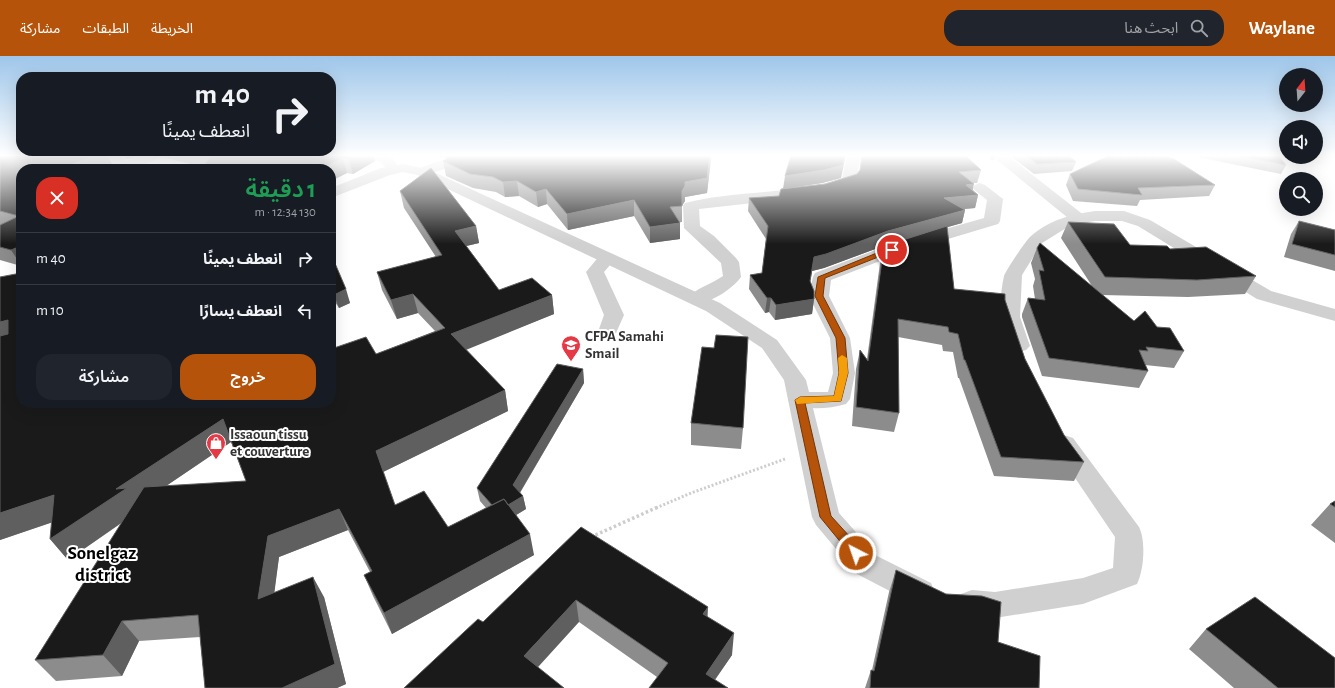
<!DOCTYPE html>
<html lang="ar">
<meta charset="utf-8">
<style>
body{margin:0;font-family:"Alegreya Sans","Noto Sans Arabic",sans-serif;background:#20242c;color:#f1f3f6;direction:rtl;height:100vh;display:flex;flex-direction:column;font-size:15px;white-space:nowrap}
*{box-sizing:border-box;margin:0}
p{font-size:13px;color:#9ea1a6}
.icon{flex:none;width:22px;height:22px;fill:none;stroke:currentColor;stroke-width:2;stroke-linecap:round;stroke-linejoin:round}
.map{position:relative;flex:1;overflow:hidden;direction:ltr}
.drawer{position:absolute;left:16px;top:108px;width:320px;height:244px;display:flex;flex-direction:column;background:#171b24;border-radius:16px;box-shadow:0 4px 16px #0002;direction:rtl}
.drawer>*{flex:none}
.hud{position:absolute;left:16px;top:16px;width:320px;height:84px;border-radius:16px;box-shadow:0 4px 16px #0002;direction:rtl;background:#171b24;color:#f1f3f6;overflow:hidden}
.needle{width:26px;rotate:17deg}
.buttons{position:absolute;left:1279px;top:12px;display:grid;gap:8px}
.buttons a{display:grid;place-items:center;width:44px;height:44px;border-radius:50%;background:#171b24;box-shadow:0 4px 16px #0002;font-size:20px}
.pin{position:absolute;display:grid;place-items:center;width:34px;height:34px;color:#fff;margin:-17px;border:2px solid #fff;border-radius:50%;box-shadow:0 1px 4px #0007}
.me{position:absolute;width:44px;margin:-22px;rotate:319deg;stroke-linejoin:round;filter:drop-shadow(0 0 3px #0008)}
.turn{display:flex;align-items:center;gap:14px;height:84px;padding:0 20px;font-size:18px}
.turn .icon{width:52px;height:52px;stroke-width:2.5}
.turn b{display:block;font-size:28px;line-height:34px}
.round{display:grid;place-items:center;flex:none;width:42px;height:42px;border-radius:16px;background:#20242c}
.overview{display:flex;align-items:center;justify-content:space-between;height:68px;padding:0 20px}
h1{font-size:24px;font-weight:600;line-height:30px;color:#1e9e55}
.action{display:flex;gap:8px;margin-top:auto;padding:8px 20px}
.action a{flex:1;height:46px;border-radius:16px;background:#b45309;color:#fff;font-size:16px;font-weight:600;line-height:46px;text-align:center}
.action a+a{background:#20242c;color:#f1f3f6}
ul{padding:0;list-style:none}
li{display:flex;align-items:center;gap:12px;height:52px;padding:0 20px;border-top:1px solid #363941}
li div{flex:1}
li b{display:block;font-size:15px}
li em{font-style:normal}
header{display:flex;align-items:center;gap:24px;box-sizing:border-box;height:56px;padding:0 20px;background:#b45309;color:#fff}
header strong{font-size:19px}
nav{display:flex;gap:22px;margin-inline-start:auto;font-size:14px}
.search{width:280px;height:36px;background:#20242c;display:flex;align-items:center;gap:10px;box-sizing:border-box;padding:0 14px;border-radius:16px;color:#9ea1a6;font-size:15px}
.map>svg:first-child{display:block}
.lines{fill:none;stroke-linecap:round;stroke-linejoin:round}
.path-far1{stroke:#cdcdcd;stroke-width:3;stroke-dasharray:2 2;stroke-linecap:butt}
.path{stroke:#cdcdcd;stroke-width:3.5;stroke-dasharray:2.5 2.5;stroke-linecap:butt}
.minor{fill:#d0d0d0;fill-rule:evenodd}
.tertiary{fill:#d0d0d0;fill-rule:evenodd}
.wall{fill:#8c8c8c;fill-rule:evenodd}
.shaded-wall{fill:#5f5f5f}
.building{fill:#1a1a1a;stroke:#5f5f5f}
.route{fill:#b45309;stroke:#753606}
.slow{fill:#f59e0b}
.labels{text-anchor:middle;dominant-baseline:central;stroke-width:4;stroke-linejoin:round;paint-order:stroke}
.poi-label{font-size:15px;font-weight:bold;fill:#333;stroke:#fff;text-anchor:start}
.near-neighbourhood-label{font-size:19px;font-weight:bold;fill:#000;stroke:#fff}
</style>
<header>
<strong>Waylane</strong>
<div class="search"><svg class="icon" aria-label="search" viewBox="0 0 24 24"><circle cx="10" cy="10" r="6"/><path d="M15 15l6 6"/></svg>ابحث هنا</div>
<nav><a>الخريطة</a><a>الطبقات</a><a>مشاركة</a></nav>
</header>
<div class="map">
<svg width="1335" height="632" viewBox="0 0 1335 632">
<rect width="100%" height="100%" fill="#fff"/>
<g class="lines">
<path class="path-far1" d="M656,452l35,-15 94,-34"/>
<path class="path" d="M591,481l67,-30"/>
<path class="minor" d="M100,99h18l9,6 15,-6h20l-2,3 -22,9 1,2h-18l-19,-11z
M360,99h29l12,14 -2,3c-14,4 -11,-7 -21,-11 -4,-2 -11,-2 -16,-3z
M456,99h21l-2,3 -48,17 -5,1 -5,-1 -2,-3 2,-3z
M847,99h14l-5,27 -2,3 -31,10 -124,14 1,17 14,10 22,22 3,4 2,15c-9,13 -36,30 -51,26l-3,-4c8,-11 25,-15 36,-23l-2,-13 -37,-35 -1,-22 2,-3c52,-13 106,-8 157,-24z
M991,99h16l78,61 2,3 -2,3 -6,2 -6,-2z
M980,127l5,2 18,14 -3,22 -2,3 -100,30 -67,26 -2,16 21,42 5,35 -5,26 -4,5c-16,5 -38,6 -54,1l-4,-5 4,-5 8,-3h28l5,-19 -3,-35 -21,-42 4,-19 2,-4 71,-27 98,-28 3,-18 -15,-12 3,-3z
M607,197l6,1 3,4 -12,14 20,43 -8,18 -7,2 -7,-2 -3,-4 5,-14 -18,-43 15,-18z"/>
<path class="tertiary" d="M403,108l24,5 293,134 57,37 29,40 33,133 38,43 54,27 4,9 -4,9 -11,4 -11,-4 -52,-27 -41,-49 -4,-8 -28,-137 -22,-32 -56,-37 -288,-136 -15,-3 -13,3 -59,23v-10l50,-20z
M1095,155h29l26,9 121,71 64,18v12l-78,-22 -119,-73 -16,-5h-27l-24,4 -29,18 -20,32 -2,42 10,29 -4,4 -7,2 -7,-2c-14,-19 -13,-52 -8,-74 1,-4 22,-36 27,-40 20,-17 39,-21 64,-25z
M1064,379l9,3 66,89c7,14 5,43 -2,57l-54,20 -88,14 -23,-2 -11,-4 -4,-9 4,-9 11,-4 23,2 88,-14 30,-10 2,-31 -63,-93 3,-6z"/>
</g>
<path class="wall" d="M0,99l113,11 -8,3h-84v97l-21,-6v-35l1,-1h-1z
M121,99h17l-11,4z
M161,99h212l2,6 -22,13 -6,-1 -16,8v-12h-130l1,-2 -40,-10z
M436,99h275l-4,38 -22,4v4l-3,4v17h-3l1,17 -30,4 -16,-27 -66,14 -21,-26 -9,3 -19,-11 -14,1 -9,-5 -23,-4 -27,-12 -3,-15 8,-5 -5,2z
M989,99h7l-2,5h-3z
M1009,99h59l8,7 -4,9 -38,3z
M1188,99h90l8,10 -5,9z
M981,114l-4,13h-4v7l5,5 -3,13 -11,1 1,1 -3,13 -15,4 7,62 51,11 20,59 39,76 20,27 -10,19 -80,-5 -35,-98h-1l-5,-26 -10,-1 -1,-6 -44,-8 1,76 -5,19 -42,-6 4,-57 4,-19 7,9 13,-96 4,-17 24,-8 -22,7 -62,23 -12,3 -2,11 4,17 -2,15 -37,6 -6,-8 -4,1 -16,-24 1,-14 12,-2 4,-34 -18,-28 1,-13 30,-2 4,-8 58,-10 -19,5 -31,5 34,-4z
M1070,118l145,11 -6,11 -69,4 -3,6 -64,-5 -7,-16z
M400,135l76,35 3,17 -13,3 33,44 53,5 2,19 -88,35 39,41 3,21 -125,61 12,33 53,22 38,-19 -6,-7 -3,-13 106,-119 1,14 -64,110 3,3 3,13 -10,6 18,40 -142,79 -19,-38 -9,-21 6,-3 -22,-42 -69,27 -5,35 50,5 22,87 -9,4h-132l-5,-51 -61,4 -17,35 -66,5 -21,-21 88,-138 -55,38 -18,-21 2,-17 -52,18v-263l21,126 312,-55 43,6 59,-23 -17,-18 -21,6 -15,-29 -5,-18 59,-15 -32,-49zM231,386l15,39 -80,5z
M1299,165l36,9v41l-51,-14 7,-23z
M1068,166l62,23 40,4 86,27 -11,18 -57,3 -86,-2 32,26 23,6 27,24 -10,17 -29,-3 3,6 -9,17 -97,-12 -20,-59v-3l6,-16 7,1 -2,-13 2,-7 -4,-16 6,-15 55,38 -31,-48z
M331,198l19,49 -11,5 -8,-12z
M691,367l52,5 -2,21 -50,-4z
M1335,445v42l-24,-18 19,-21z
M581,471l127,90 24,38 -17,25 -58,-3 -78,-55h-96z
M896,514l102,72 41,46h-174l6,-18h1l17,-78z
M1206,573l129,59h-101l-45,-39z"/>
<path class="shaded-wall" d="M96,99h11l6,11 -8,3h-37l-2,-2z
M125,99h13l-11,4z
M356,99h17l2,6 -22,13 -4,-15z
M446,99h7l-7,3z
M710,99h1v5l-4,33 -22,4v4l-3,5v-15l3,-9z
M845,99h1l-5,23 -19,5 -39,6 2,-13z
M343,102l4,15 -16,8v-12h-8v-1z
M321,110l1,3h-9z
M517,125l2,15 -14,1 -2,-15z
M974,128l-3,11h7l-3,13 -34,3 3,-13 22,-13z
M546,133l1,15 -9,3 -2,-15z
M634,144v16l-66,14 -1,-16z
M965,154l-3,13 -76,22 -62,23 -12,3 -4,25 6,-39 74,-26z
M680,167v16l-30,4v-16z
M476,170l3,17 -21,5 -3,-17z
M21,190v19l-10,-15z
M346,233l4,14 -11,5 -5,-13z
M413,238l5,19 -21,6 -6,-19z
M552,239l2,19 -98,40 -5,-20z
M767,242h4l-2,14 -4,1z
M814,243l-2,15 -37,6 1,-15z
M8,264l13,18 -21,6v-22z
M331,285l6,28 -6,-17z
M583,313l1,14 -68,116 -3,-14z
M505,334l3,21 -125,61 -7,-21z
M223,363l11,21 -96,65 3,4 -73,51 -18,-21 66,-50z
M54,439l17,21 -71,24v-27z
M523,440l3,13 -26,16 -3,-14z
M339,453l9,21 -69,27 -8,62 -13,-20 10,-63z
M530,478l4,21 -142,79 -8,-21z
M313,521l11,20 22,87 -9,4h-55z
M576,544l3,22 -50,55 -5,-21z
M708,551l-1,22 -4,-15z
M122,565l17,20 -17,35 -19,-21z
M734,577l-2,22 -23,33 -3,-14z"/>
<path class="building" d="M0,99h96l-30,12 11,2h-56v77l-10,4 -11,-3v-22l19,-9 -19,-5z
M209,99h147l-7,4 -6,-1 -20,10 -2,-2 -8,3h-112l10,-13z
M452,99h258l-3,23 -22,4v4l-3,5v15l-12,1 10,16 -30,4 -16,-27 -67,14 -21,-25 -10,3 -19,-11 -14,1 -10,-5 -23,-3 -27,-13z
M791,99h54l-2,10 -19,5 -39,6z
M862,99h103l16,15 -22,2 15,12 -8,1 12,10 -34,3 21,12 -77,21 -62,23 -12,3 -4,24 4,10v8l-38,6 -5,-7h-4l-17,-23 12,-2 6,-47 -19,-28 30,-2 2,-7 44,-5 32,-10 3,-4z
M1025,99h43l8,7 -39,2z
M1110,99h52l12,4 41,26 -77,3 4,7 -64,-6 -8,-15z
M1234,99h44l8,10z
M431,112l45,58 -21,5 44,59 33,-12 20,17 -101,39 54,56 -129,61 19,54 29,-14 24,36 56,-28 26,35 -146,79 -20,-38 8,-4 -33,-62 -71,27 -10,63 55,-22 22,87 -53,24h-77l-7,-73 -76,6 -19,34 -68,5 109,-173 102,-6 -23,-62 -107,70 11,-1 -77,51 4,-44 -54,18v-177l8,-2v-14l-8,2v-45l21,-4v130h310v-54l35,-12 10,17 69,-26 -32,-34 -22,6 -14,-28 65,-17 -42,-64z
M1299,165l36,9v25l-43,-11z
M1068,166l46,2 16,21 37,1 3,3 36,-2 50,29 -59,4 -92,-3z
M947,170l7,63 51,5v6l20,59 39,76 20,27 -83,-5 -36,-97h-1l-6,-26 -9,-2 -1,-5 -50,-8 1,94 -43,-6 4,-57 8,11 16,-115z
M1040,187l94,78 11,-10 12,16 13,1 14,23 -38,-4 2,4 -9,-1 9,21 -99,-13 -21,-58v-2l17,2 -6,-30 5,1 -7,-23z
M331,198l15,35 -12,6 -3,-5z
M716,279l32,2 -5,91 -52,-5 11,-76 12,1z
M557,308l26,5 -70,116 10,11 -15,9 -4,-6 -12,6 -15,-17z
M1335,445v6l-5,-3z
M581,471l127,80 -5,7 31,19 -28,41 22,14h-79l19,-25 -92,-63 -52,56 40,32h-160l74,-69 5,3z
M896,514l50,24 36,2 19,6 -3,40 42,14 -1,32h-169l1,-18 3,1z
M1255,541l80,61v30h-57l-72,-59z"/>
<linearGradient id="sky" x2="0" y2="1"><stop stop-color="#9ec6ea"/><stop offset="0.53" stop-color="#fff"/><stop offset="1" stop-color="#fff" stop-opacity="0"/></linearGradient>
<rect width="1335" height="188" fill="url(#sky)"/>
<path class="route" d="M889,192h5l2,2 -71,28 -2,18 22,42 3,35 -7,28 -36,2 26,113 30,33 1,4 -1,3 -5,2 -4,-2 -32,-39 -25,-117 5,-3 34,-1 5,-23 -3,-35 -21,-42 3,-19z"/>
<path class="slow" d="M842,299l5,3 1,15 -7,28 -44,3 -2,-4 5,-3 34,-1 5,-23 -1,-15z"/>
<defs>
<g id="university-pin" transform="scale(1)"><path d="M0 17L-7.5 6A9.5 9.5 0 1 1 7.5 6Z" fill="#e63946" stroke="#fff"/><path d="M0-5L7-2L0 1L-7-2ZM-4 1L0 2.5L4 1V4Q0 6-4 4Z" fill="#fff"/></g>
<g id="shop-pin" transform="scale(1)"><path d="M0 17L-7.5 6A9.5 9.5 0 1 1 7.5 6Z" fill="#e63946" stroke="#fff"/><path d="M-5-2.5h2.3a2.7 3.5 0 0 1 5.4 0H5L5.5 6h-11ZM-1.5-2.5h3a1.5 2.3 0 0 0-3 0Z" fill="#fff"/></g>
</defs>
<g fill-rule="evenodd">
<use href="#university-pin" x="571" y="289"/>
<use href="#shop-pin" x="216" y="387"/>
</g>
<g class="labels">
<g class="poi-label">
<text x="585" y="280">CFPA Samahi<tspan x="585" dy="17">Smail</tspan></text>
<text x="230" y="378">Issaoun tissu<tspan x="230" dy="17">et couverture</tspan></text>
</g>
<g class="near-neighbourhood-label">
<text x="102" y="497">Sonelgaz<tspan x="102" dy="22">district</tspan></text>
</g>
</g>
</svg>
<div class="buttons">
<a><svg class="needle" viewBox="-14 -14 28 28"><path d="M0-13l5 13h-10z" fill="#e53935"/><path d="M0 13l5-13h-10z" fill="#9ea1a6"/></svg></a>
<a><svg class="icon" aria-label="sound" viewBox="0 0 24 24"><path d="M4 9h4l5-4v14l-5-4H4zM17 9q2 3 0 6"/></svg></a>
<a><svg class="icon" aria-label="search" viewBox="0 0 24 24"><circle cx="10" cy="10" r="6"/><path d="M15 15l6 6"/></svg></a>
</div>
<div class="pin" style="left:892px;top:194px;background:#d93025"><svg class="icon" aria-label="arrive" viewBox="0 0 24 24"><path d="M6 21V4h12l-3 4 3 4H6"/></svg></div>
<svg class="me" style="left:856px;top:497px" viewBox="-20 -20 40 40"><circle r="17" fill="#b45309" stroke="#fff" stroke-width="3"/><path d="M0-11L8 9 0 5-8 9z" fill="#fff"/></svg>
<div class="hud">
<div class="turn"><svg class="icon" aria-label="right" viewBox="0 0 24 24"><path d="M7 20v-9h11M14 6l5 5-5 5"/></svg><div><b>40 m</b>انعطف يمينًا</div></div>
</div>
<section class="drawer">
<div class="overview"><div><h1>1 دقيقة</h1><p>130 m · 12:34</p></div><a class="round" style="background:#d93025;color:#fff"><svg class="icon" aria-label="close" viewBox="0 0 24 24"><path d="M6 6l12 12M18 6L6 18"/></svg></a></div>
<ul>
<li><svg class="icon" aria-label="right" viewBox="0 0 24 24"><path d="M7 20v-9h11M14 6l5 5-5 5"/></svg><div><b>انعطف يمينًا</b></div><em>40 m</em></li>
<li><svg class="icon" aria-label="left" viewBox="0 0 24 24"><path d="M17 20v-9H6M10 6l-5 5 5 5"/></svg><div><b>انعطف يسارًا</b></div><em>10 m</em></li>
</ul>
<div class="action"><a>خروج</a><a>مشاركة</a></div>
</section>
</div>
